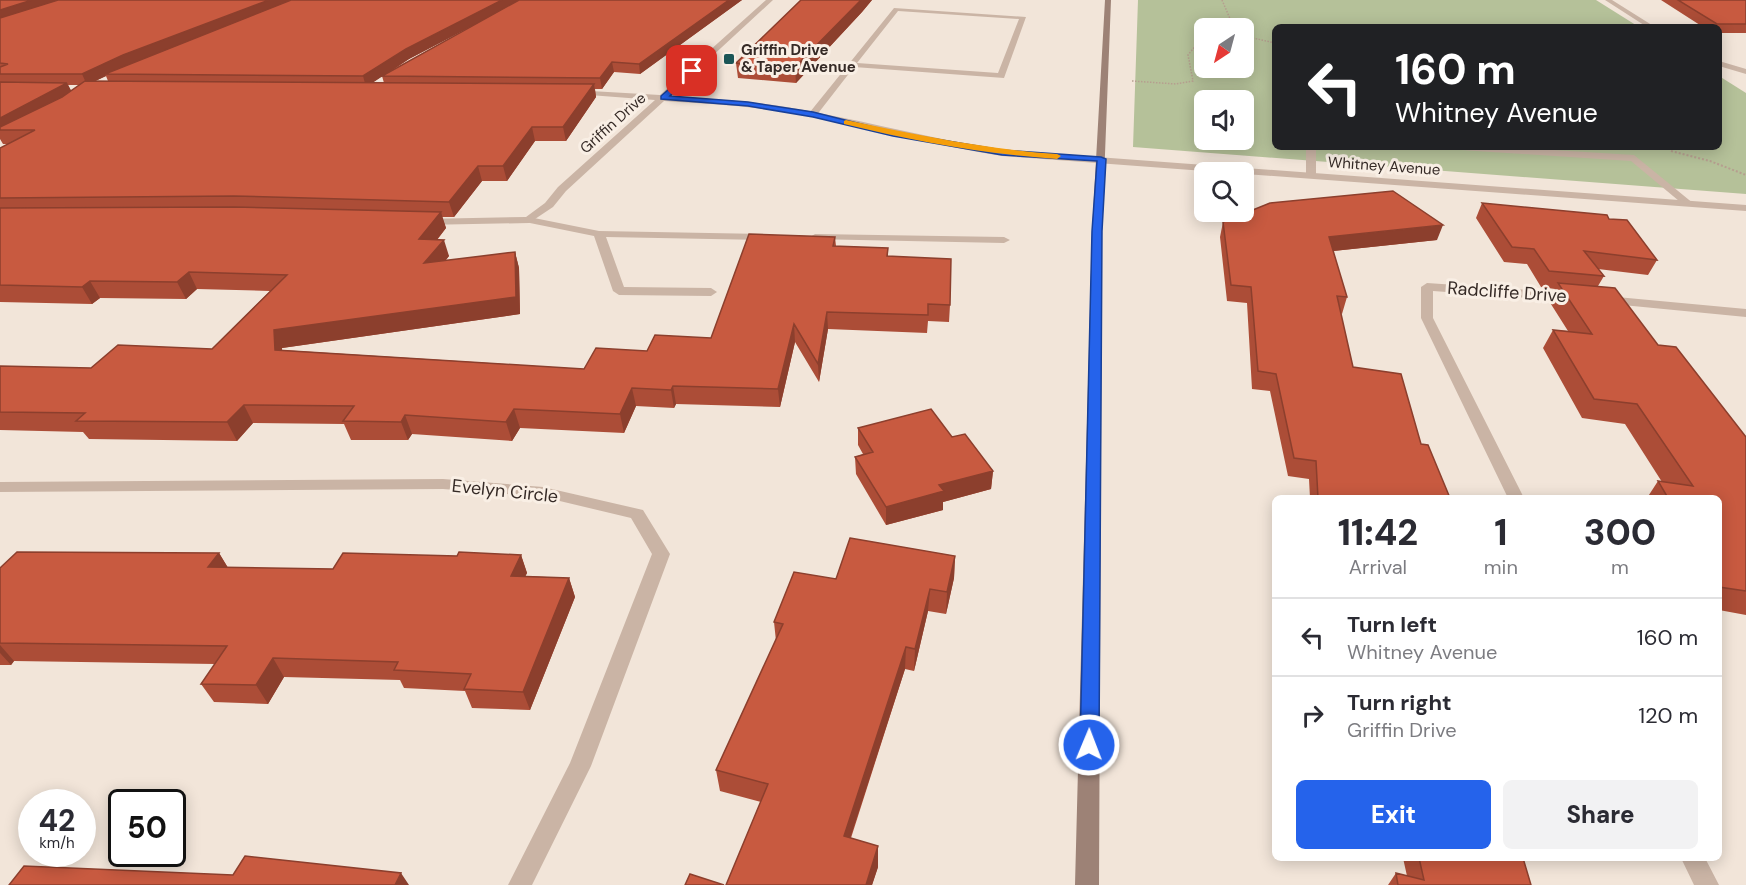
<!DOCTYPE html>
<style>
body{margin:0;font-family:"DM Sans",sans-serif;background:#f2f2f3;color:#2b2b33;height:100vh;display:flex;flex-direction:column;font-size:22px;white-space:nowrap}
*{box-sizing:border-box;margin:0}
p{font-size:20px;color:#7c7c81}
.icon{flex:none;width:33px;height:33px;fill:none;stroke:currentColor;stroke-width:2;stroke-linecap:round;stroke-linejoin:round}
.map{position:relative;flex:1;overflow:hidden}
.details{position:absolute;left:1272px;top:495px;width:450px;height:366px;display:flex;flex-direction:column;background:#fff;border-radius:9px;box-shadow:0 3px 15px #0003}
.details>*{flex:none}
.top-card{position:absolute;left:1272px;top:24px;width:450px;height:126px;border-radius:9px;box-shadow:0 3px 15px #0003;background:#202124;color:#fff;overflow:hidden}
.needle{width:39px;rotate:216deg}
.tools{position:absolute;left:1194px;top:18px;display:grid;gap:12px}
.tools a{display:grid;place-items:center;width:60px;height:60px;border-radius:9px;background:#fff;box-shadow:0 3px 15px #0003;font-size:30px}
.speed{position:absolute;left:18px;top:789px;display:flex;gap:12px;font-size:30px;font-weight:700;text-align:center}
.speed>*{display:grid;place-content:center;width:78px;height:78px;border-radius:50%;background:#fff;box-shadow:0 3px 15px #0003;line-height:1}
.speed small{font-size:15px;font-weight:400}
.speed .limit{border:3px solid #111;border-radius:9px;background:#fff;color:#111}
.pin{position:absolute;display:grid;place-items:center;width:51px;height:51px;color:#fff;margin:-26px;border-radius:12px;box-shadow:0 3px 9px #0006}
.me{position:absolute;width:66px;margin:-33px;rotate:1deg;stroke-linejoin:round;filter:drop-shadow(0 0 4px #0008)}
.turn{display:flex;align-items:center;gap:21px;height:126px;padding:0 24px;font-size:27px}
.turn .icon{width:78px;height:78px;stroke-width:2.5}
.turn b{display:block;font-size:42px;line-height:51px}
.eta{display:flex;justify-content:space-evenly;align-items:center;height:102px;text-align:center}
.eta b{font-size:36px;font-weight:800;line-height:42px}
.primary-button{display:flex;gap:12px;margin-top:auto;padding:12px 24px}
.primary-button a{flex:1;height:69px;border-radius:9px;background:#2563eb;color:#fff;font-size:24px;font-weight:800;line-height:69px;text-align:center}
.primary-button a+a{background:#f2f2f3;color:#2b2b33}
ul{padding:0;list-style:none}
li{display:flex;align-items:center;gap:18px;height:78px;padding:0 24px;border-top:2px solid #e1e1e2}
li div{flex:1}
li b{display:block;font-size:22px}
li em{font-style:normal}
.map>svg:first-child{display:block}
.green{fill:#b5c199;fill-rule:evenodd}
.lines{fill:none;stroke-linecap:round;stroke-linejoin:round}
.path-far1{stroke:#b69e8f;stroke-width:1.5;stroke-dasharray:1.5 1.5;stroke-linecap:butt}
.path{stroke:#b69e8f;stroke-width:2;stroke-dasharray:2 2;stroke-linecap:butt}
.service{fill:#cab4a5;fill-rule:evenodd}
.minor{fill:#cab4a5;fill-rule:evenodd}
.secondary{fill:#9d8276;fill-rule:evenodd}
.wall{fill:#ac4d37;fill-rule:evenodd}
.shaded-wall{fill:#8c3f2d}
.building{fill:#c85a40;stroke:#8c3f2d;stroke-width:1.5}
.route{fill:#2563eb;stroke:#184099;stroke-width:1.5}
.slow{fill:#f59e0b}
.poi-dot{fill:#1b5657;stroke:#f9efe5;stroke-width:2}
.labels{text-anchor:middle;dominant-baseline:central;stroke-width:6;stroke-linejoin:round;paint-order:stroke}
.far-poi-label{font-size:15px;font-weight:bold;fill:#352a26;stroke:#f9efe5;text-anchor:start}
.far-street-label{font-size:15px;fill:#352a26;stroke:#f9efe5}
.street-label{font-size:18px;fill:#352a26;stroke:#f9efe5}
</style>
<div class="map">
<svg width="1746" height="885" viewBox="0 0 1746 885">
<rect width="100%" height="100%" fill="#f2e5d9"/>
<path class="green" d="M1138,0h458l43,27h-364v120h444v-71l27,17v101l-613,-47zM1204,28h40v40h-40zM1204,100h40v40h-40z"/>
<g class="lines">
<path class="path-far1" d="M1222,0l12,28
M1244,36l31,7
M1132,81l44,3 17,-3 -5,-26 9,-11 7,-3"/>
<path class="path" d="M1671,151l39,10 36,14"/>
<path class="service" d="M894,8l132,9 -22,61 -150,-11 -38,49h-6v-4zM898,11l121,8 -21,54 -141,-10z
M1306,147h10v28l-5,3 -5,-3z
M1456,147h49l129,8 60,49 -9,2 -54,-45 -170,-11z
M529,217l70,14 168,3 5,3 -5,3 -161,-3 18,50 87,1 6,4 -6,4 -92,-1 -6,-4 -19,-55 -69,-14 -1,-2z
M815,234l189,3 6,3 -6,3 -193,-4 -1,-2z"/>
<path class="minor" d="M766,0h7l-104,96c49,3 97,6 145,16 63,12 125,28 188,38l744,55v6l-744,-55c-63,-10 -125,-27 -188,-39 -49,-10 -100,-13 -150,-16l-98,90 -13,16 -24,16 -106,2 -5,-3 5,-3 103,-2 19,-14 13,-16 97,-87 -79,-6 -4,-2 1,-2 87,5z
M1605,0h7l43,27h-8z
M1719,61l27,8v5l-27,-8z
M1427,283l146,10 6,4 -6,4 -140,-10v27l91,180h-16l-87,-180v-31z
M1606,296l140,13v8l-144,-14 -2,-3z
M443,479l100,8 100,23 27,44 -79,212 -59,119h-24l62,-122 82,-209 -21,-36 -88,-21 -100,-8 -443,3v-10z
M1681,858h24l14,27h-25z"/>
<path class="secondary" d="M1105,0h6l-9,231 -3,654h-24l17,-654z"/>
</g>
<path class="wall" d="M0,0h742l-102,74 -26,-2 -12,17h-7l1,8 -30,44h-31l-28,40h-25l-28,36h-12l4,11 -9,12 12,16 -4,5 70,-9 4,16 1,46 -238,34v2l302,19 63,-18 64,-13 124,-101 1,9 52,2v8l62,49 -1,17 -21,-1 -1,12 -99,-4 -9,53 -24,-40 -15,65 -104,-3 -2,4 -38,-2 -12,27 -104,-5 -8,13 -100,-7 -4,6h-57l-7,-16 -91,-1 -16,18 -148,-2 -6,-7 -83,-2v-64l91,2 121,-19 58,-58 -73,-2 -11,10 -86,-1 -8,6 -92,-2v-154l8,-4h-5l-3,-5zM481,21l-97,55 25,-17zM106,76l2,5h-13zM382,76l2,7h-12zM68,85h12l-9,6z
M801,0h71l-10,12 -66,71 -58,-5 -2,-15z
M1661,0h85v33h-27v-6h-16z
M1482,203l175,57 -9,15 -50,-6 6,7 -6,10 60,59 88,92v178l-27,-5v-112h-72l11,-17 4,1 -37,-58 -43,-6 -39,-70 10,-18 15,1 -19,-30 6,-12 -14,-2 -14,-23 -23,-2 -28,-44z
M1223,222l214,18 -104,11 14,46 -5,17 -2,-1 13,54 68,77 29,54h-140l-1,-19 -21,-3 -18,-85 -18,-2 -5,-86 -20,-2 -7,-64z
M858,428l94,9 41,34 -2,18 -48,13v8l-57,15 -30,-51 -1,-17 8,-3 -5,-9z
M219,553l9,15 105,1 124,-13 64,-1 6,18 -2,3 44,2 6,19 -45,113 -58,-2 -7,-17 -61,-3 -4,-8 -116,-3 -16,27 -54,-2 -13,-18 14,-20 -201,-3 -3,4h-11v-97z
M955,556l-1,22 -8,36 -18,-3 -14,60 -9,-2 -54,169 27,29 -6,18h-146l35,-83 -41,-11 -4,-21 60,-129 -2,-19 62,-43z
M1403,858h120l8,27h-143l8,-12 11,3z"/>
<path class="shaded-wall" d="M32,0h34l-66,21v-11z
M269,0h27l-191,74 1,2 -19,9 -5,-11 41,-19z
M502,0h20l-113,59 -43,28 -3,-11 43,-27z
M729,0h13l-102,74 -1,-10z
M861,0h11l-10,12 -66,71 -1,-16z
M612,62l2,10 -12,17 -2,-11z
M67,83l6,11 -73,36v-12z
M594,84l2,13 -30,44 -3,-14z
M532,127l3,14 -28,40 -4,-15z
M478,166l4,15 -28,36 -5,-15z
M441,212l5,16 -22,28 -5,-17z
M1443,225l-6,15 -113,12 5,-15z
M444,240l5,16 -19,24 -6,-17z
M515,252l4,16 1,46 -238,34 1,19 -8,-17 -1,-20z
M189,272l8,17 -11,10 -9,-17z
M90,281l10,17 -8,6 -10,-17z
M827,312l1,17 -9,53 -1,-18z
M794,324l1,18 -15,65 -2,-18z
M673,386l3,18 -2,4 -3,-18z
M632,388l4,18 -12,27 -4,-19z
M244,405l9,18 -16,18 -10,-19z
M514,409l6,19 -8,13 -6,-19z
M405,415l7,19 -4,6 -7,-18z
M993,471l-2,18 -48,13v8l-57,15v-18l53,-22z
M219,553l11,18 -22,-4z
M521,555l6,18 -10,21 -6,-18z
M955,556l-1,22 -8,36 1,-22z
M569,578l6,19 -45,113 -7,-18z
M930,589l-2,22 -14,60 1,-22z
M0,645l14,16 -3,4 -11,-12z
M906,647l-1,22 -61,188v-21z
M273,658l11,19 -16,27 -12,-19z
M878,846v21l-6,18h-6z
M401,873l8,12h-14z"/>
<path class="building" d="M0,0h32l-32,10z
M58,0h211l-146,55 -41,19h-82v-7l8,-3 -8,-1v-45z
M291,0h211l-96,49 -43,27 -258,-2z
M519,0h210l-90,64 -27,-2 -12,16 -218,-2z
M801,0h60l-66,67 -59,-4z
M1678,0h68v24h-29z
M85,81l509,3 -31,43h-31l-29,39h-25l-29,36 -215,-6 -234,2v-50l35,-18h-35v-3l62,-30z
M0,82l67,1 -67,35z
M1393,191l50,34 -114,12 18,60 -10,-1 16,71 48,7 20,70 7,1 22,53h-132l-2,-37 -22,-3 -18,-84 -18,-3 -7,-84 -20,-2 -8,-63 47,-19z
M1482,203l125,12 2,4 18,1 30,40 -73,-9 20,25 -55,-5 -15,-22 -22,-2z
M234,207l207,5 -22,27 25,1 -20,23 91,-11 1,45 -242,33 1,20 309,19 12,-21 51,3 8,-16 56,3 38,-104 86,3 -2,9 55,2 -1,8 64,3 -1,46 -22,-1v11l-101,-3 -9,52 -24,-40 -16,65 -105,-3 -2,4 -39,-2 -12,26 -106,-5 -8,13 -101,-7 -4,7 -58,-1 11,-15 -110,-1 -17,17 -151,-1 9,-8 -85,-1v-46l91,2 27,-23 94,4 75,-74 -98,-3 -12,10 -87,-1 -8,6 -82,-2v-77z
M1558,283l57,5 43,57 18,2 70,90v154l-27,-4v-89h-51l-10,-17 35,5 -56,-82 -43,-5 -41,-69 39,4z
M931,409l21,28 13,-3 28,37 -54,14 5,6 -58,16 -31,-50 18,-5 -15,-24z
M850,538l105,18 -8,36 -17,-3 -15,60 -9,-2 -62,189 34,10 -12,39h-140l42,-101 -52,-14 67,-146 -9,-2 20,-50 42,7z
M17,552l202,1 -11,14 125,2 10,-16 114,3 2,-4 62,3 -10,21 58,2 -46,114 -59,-3 7,-15 -77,-4 4,-8 -125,-4 -17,27 -55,-1 26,-38 -227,-3v-75z
M245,856l156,17 -6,12h-386l15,-19 209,9z
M1419,858h104l8,27h-133l-2,-12 28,7z
M690,874l34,11h-39z"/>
<path class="route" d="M692,69l2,4 -24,23 78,6 65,10 80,20 109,18 99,7 5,2 -4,72 -3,514 -3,6 -7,2 -6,-2 -3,-6 12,-514 5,-70 -95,-6 -109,-19 -80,-19 -65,-11 -87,-7v-3z"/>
<path class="slow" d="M846,120c71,15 139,29 211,34l4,2 -4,3c-73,-5 -143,-18 -213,-35v-3z"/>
<rect class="poi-dot" x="723" y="53" width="12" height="12" rx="3"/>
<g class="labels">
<g class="far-poi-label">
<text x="741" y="50">Griffin Drive<tspan x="741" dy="17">&amp; Taper Avenue</tspan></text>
</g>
<g class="far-street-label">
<text transform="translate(613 123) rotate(-42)">Griffin Drive</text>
<text transform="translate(1384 166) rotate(4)">Whitney Avenue</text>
</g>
<g class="street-label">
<text transform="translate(1507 292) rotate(4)">Radcliffe Drive</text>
<text transform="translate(505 491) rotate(6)">Evelyn Circle</text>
</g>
</g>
</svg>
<div class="tools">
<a><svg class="needle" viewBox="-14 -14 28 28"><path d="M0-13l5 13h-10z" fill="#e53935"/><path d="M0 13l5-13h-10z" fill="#7c7c81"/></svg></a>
<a><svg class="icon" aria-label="sound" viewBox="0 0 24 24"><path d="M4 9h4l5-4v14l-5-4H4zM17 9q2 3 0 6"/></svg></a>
<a><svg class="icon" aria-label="search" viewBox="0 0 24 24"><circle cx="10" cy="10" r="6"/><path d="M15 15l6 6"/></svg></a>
</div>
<div class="speed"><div>42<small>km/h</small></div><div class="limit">50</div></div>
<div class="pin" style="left:692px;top:71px;background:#d93025"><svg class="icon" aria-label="arrive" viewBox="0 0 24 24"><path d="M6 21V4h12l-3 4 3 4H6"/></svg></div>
<svg class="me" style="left:1089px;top:745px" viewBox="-20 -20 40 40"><circle r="17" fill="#2563eb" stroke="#fff" stroke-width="3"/><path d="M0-11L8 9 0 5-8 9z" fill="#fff"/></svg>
<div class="top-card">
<div class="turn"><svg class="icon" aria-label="left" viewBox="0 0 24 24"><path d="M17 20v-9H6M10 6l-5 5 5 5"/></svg><div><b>160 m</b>Whitney Avenue</div></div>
</div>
<section class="details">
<div class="eta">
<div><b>11:42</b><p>Arrival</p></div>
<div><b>1</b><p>min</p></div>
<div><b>300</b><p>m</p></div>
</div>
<ul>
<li><svg class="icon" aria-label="left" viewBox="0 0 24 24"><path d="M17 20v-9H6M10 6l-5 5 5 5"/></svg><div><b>Turn left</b><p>Whitney Avenue</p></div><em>160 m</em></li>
<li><svg class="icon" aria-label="right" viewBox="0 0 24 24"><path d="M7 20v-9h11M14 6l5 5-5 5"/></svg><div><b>Turn right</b><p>Griffin Drive</p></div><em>120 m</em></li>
</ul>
<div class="primary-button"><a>Exit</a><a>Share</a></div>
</section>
</div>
